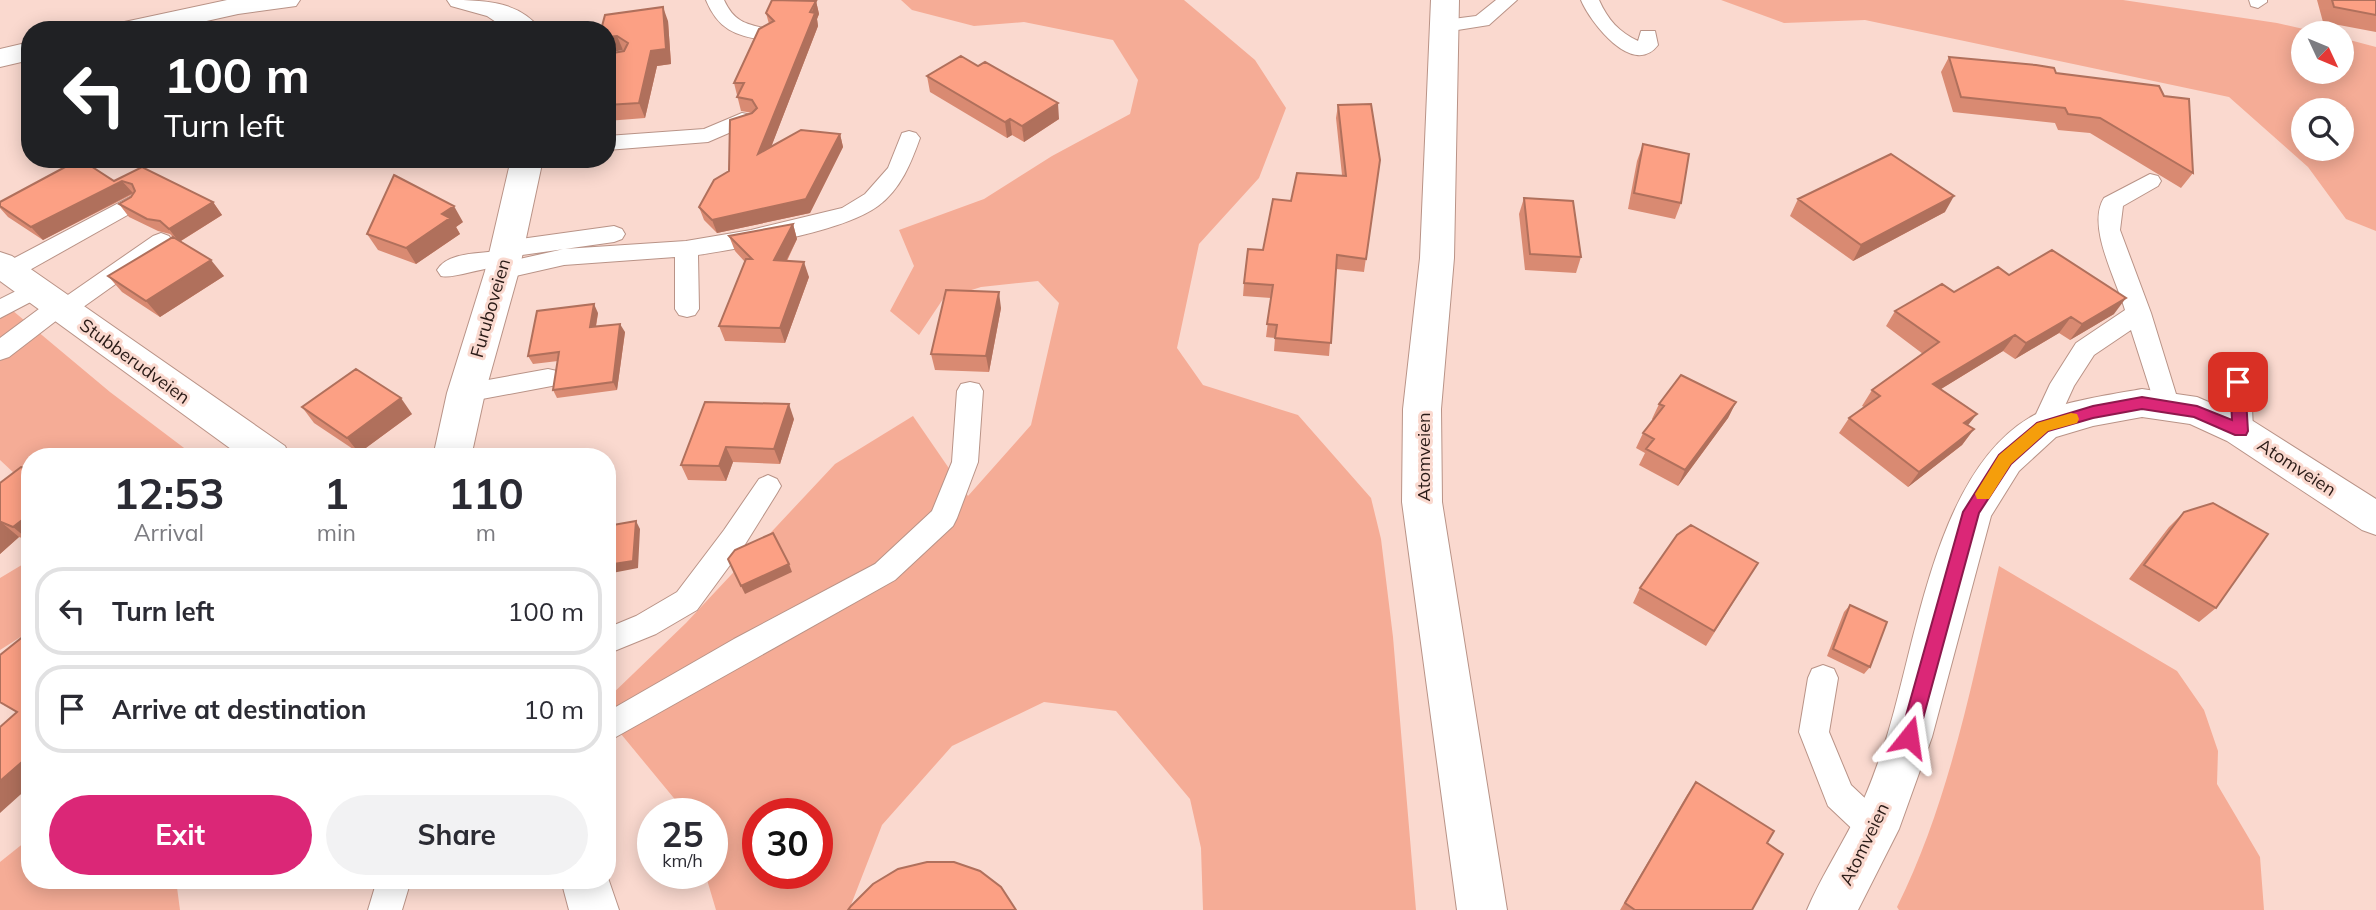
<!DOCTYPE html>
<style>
body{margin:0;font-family:Mulish,sans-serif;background:#f2f2f3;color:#2b2b33;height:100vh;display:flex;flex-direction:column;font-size:26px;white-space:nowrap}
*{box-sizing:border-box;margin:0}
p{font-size:23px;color:#7c7c81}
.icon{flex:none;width:38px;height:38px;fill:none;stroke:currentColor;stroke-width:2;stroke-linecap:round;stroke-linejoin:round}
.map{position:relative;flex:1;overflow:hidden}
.details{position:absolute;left:21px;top:448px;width:595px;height:441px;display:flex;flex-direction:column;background:#fff;border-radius:28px;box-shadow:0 4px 18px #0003}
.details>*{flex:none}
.banner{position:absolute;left:21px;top:21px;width:595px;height:147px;border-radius:28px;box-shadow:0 4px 18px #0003;background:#202124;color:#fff;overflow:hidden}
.needle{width:46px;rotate:134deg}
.tools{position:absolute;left:2291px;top:21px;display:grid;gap:14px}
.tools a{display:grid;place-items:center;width:63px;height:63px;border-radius:50%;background:#fff;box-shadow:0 4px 18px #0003;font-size:35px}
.speed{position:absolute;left:637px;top:798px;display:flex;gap:14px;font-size:35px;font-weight:700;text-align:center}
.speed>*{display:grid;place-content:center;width:91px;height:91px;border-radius:50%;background:#fff;box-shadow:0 4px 18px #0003;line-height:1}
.speed small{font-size:18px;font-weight:400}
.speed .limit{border:10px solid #d22;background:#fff;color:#111}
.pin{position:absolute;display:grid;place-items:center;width:60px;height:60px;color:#fff;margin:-30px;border-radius:14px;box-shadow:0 4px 10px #0006}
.me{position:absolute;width:77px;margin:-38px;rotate:15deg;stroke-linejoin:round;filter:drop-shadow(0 0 5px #0008)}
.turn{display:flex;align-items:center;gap:24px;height:147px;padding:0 28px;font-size:32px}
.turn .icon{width:91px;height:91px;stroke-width:2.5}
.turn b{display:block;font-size:49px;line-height:60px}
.eta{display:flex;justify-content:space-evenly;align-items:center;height:119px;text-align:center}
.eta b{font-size:42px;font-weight:700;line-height:49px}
.action{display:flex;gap:14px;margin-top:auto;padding:14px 28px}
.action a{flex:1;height:80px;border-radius:42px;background:#db2777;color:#fff;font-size:28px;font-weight:700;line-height:80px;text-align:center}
.action a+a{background:#f2f2f3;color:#2b2b33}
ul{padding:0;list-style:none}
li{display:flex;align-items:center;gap:21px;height:88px;margin:0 14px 10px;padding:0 14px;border:4px solid #e1e1e2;border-radius:28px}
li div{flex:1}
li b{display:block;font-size:26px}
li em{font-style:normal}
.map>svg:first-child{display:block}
.green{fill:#f5ac96;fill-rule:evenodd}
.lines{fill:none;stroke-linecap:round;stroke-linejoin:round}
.lane-casing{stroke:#b99387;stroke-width:2}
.street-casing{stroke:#b99387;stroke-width:2}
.lane{fill:#fff;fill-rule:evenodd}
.street{fill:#fff;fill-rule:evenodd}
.wall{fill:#d98a72}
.shaded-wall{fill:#b0705c}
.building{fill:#fca084;stroke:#b0705c;stroke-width:2}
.route{fill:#db2777;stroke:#8e194d;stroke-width:2}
.slow{fill:#f59e0b}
.labels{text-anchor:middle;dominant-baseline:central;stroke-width:6;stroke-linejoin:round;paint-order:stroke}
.street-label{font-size:18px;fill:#291a16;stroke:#fad9cf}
</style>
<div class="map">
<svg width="2376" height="910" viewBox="0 0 2376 910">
<rect width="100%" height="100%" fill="#fad9cf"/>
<path class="green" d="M901,0h283l71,60 31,48 -27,70 -60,66 -22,104 26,37 95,30 73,83 10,41 12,98 23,273h-213l-2,-62 -11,-49 -74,-88 -72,-9 -92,44 -70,79 -33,85h-133l-11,-37h7v-59h-25l-80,-97v-18l79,-76 149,-159 78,-48 55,80 63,-71 28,-122 -21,-22 -57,6 -38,12 -24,36 -29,-24 24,-45 -15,-36 85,-31 68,-43 78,-42 8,-34 -25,-40 -89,-18 -50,4 -62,-16zM758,814h59v59h-59z
M1721,0h402l154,23 44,10h-18v39h39v-34l34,9v184l-30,-12 -38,-52 -79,-70 -364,-77 -81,3zM2303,110h39v39h-39z
M0,300l110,92 86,65h-166v31l-30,-28z
M30,560v71l-30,19v-72z
M1999,566l178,105 27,39 14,41 -1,33 43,73 4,53h-365l-2,-3c53,-107 75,-225 102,-341z
M30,838v42h146l4,30h-180v-48z"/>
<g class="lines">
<g class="lane-casing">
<path id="lane" d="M706,0h18c11,24 24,24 48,30l3,4 -10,6c-30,-4 -47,-11 -59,-40z
M1496,0h21l-28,25 -44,7 -10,-6 10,-6 31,-4z
M1581,0h18c9,20 20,32 39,41l3,-10h14l3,14c-25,33 -68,-23 -77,-45z
M2249,0h18v2l-9,6 -7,-2z
M60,23l7,2 3,5h-20l3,-5z
M742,113l14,3 3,4 -3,4 -11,2 -37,16 -101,8v-14l97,-7z
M909,131l7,2 4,5c-9,25 -19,51 -42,68 -37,27 -133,41 -180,49l1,54 -4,6 -8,2 -8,-2 -4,-6v-52l-111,8 -62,14 -8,-2 -4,-6 2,-3c-14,1 -40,11 -51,8l-4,-6c11,-18 41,-16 60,-19l2,-7 8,-3 107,-15 8,3 3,5 -3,5 -8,3 -99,14v4l49,-11 122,-8 65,-11 91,-22 23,-14 23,-26 14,-35z
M2150,174l8,2 3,5 -3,5 -35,20 -3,24 31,83 29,94 -4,7 -9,3 -9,-3 -27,-84 -37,25 -20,31 -22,48 -9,3 -9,-3 -4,-7 20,-43 26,-41 49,-33c-8,-29 -39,-84 -21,-112z
M132,196l8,2 3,5 -3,5 -121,68 -8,2 -8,-2 -3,-5 3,-7z
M161,233l8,3 3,5 -3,5 -97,69 -11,2 -52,40 -9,3v-22l51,-38 11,-1 91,-63z
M36,281l8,2 4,6 -4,6 -44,23v-19z
M548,369l9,2 3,7 -3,7 -91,17 -9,-2 -4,-7 4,-7 9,-2z
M2238,373l9,2 4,7 2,49 -4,7 -9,3 -9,-3 -4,-7 -2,-49 4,-7z
M970,382l9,2 4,7 -5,71 -21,56 -4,8 -58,54 -288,162v-30l127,-73 141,-75 57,-53 20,-49 5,-71 4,-7z
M768,475l9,4 4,7 -4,7 -33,53 -47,64 -41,24 -49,20v-26l29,-12 41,-24 47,-62 35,-51z
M1823,665l11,4 4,9 -9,54 22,53 35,33 5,11 -5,11 -11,5 -11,-5 -36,-34 -29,-74 9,-54 4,-9z
M377,880h34l-9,30h-34z"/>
</g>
<g class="street-casing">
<path id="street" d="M227,0h73l-4,6 -58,8 -72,16h-55l4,-6z
M447,0c34,0 72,0 94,30h-33l-21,-14 -36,-10z
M1431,0h28l-5,258 -13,151 1,93 65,408h-50l-55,-408 1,-93 17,-151z
M30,42v18l-30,7v-18z
M511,159h32l-24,112 -34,122 -14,64h-38l14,-64 38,-122z
M0,252l12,4 273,190 5,11h-48l-242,-176z
M2142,389l55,8 56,24 123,78v36l-14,-5 -135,-89 -37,-17 -48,-7 -49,9 -37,11 -37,34 -28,45 -59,221 -33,92 -41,81h-51c13,-31 32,-60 47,-90 13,-25 24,-56 33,-84 30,-97 49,-262 142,-318 23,-15 85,-24 113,-29z
M607,875l12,35h-50l-8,-30h46z"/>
</g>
<use href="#lane" class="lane"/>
<use href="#street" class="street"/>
</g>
<path class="wall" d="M2317,0h59v32l-53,-10z
M816,1l3,13 -2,5 1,7 -47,121 69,-13 3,13 -33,66 -93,20 -13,-13 -5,-13 30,-36 24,-58 -12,-2 -7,-28 35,-59 -3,-11z
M668,21l3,43 -14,2 -12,52 -38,3v-67l16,-4 -16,-20z
M1949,57l107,16 137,100 -12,15 -91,-55 -32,-3 -3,-7 -102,-11 -12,-40z
M927,76l132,43 -35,23 -12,-7 -5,3 -77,-46z
M1338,105l42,55 -16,112 -28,-3 -7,87 -55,-5 1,-13 -9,-1 5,-39 -28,-2 1,-13 47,-82 51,-26 -6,-57z
M1643,144l38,59 -6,16 -47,-10 9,-48z
M412,159h48v2l-45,3z
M142,167l71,35 9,13 -41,26 43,35 -64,41 -38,-25 -14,-16 65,-39 -3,-3 -12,-3 -29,-14 -10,-13 12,-7 2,-3 -90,46 -35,-23 -8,-9v-6l114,-21z
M1524,198l57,59 -5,16 -51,-3 -6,-56z
M1798,199l147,13 -92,49 -63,-45z
M463,222l-7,5 4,7 -44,30 -38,-14 -11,-16z
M793,224l4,15 -10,22 22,16 -24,66 -60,-2 -6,-15 26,-64 -10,-11 -6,-15z
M2009,275l105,39 -44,26 -11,-7 -44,26 -12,-8 -62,38 27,36 6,4 -12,16 -54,42 -69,-54 10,-15 15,-11 -2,-1 10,-16 51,-36 -37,-28 9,-15z
M1001,308l-12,64 -54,-2 -4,-16z
M598,313l-2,14 29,5 -8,58 -60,8 -4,-8 5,-29 -25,3 -5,-8z
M1736,402l-8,16 -50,68 -39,-21 6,-12 -9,-5 7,-15 10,-13 -1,-1 7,-15z
M302,407l110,7 -53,39 -45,-30z
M794,419l-14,45 -47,-2 -7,19 -38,-1 -7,-15z
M30,470v71l-11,-4 -19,17v-71z
M2184,512l32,96 -17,14 -70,-43 40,-52z
M1758,563l-52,83 -73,-43 7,-15z
M1850,605l20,62 -6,7 -37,-18 17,-44z
M1696,782l71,61 -15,67h-132l67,-115z"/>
<path class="shaded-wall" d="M816,1l3,13 -2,5 1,7 -55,142 -5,-14z
M663,7l5,14 3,43 -14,2 -12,52 -6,-15 12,-52z
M617,36l6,14 -16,3v-16z
M1058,103l1,16 -35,23 -2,-16z
M1010,119l2,16 -5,3 -2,-16z
M840,134l3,13 -33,66 -93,20 -5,-13z
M122,181l11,12 -90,47 -12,-13z
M1954,196l-9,16 -92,49 8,-16z
M213,202l9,13 -43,27 -10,-13z
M454,206l9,16 -7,5 4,7 -44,30 -10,-16 36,-34z
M793,224l4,15 -18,36 -5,-15z
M211,260l13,16 -64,41 -14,-16z
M804,262l5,15 -24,66 -5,-15z
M999,292l2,16 -12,64 -3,-16z
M2126,298l-12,16 -44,26 12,-16z
M594,304l4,9 -4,23 -4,-9z
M2071,317l-12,16 -44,26 11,-16z
M620,324l5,8 -8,58 -4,-8z
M2015,335l-12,16 -80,49 10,-16z
M401,398l11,16 -53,39 -12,-15z
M1736,402l-8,16 -50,68 7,-16z
M789,404l5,15 -14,45 -6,-15z
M1977,414l-12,15 -1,-6z
M1974,429l-12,16 -54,42 11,-15z
M726,447l7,15 -7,19 -7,-15z
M30,514v27l-17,-14z
M636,521l4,8 -2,39 -31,6v-9z
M1,522l18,15 -19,17v-31z
M789,564l3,8 -47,22 -4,-8z
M30,755v31l-30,27v-32z"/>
<path class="building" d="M772,0l44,1 -6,11 5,1 -57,141 43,-24 39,4 -34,65 -94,21 -13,-13 15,-27 15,-9 1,-51 22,-7 5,-5 -5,-8 -15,-3 7,-14h-10l25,-54 15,-8 -8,-8z
M2332,0h44v15l-42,-8z
M663,7l3,42 -15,2 -12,52 -32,2v-51l17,-3 4,-8 -11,-7 -10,1v-7h-6l4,-15z
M961,56l17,10 7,-4 73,41 -36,23 -12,-7 -5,3 -78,-46z
M1949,57l87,8 18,3 2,5 103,13 5,10 25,3 4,74 -93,-55 -32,-4 -3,-6 -104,-11z
M1371,104l9,56 -14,99 -29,-4 -6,88 -56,-5 2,-13 -10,-1 6,-39 -29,-2 4,-34 15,1 10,-51 18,2 6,-28 49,3 -8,-71z
M1643,144l46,10 -8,49 -47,-10z
M1891,154l63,42 -93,49 -63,-46z
M80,159l34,22 28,-14 71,35 -44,27 -9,-8 -13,-2 -28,-15 12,-7 4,-6 -3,-7 -10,-3 -91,46 -31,-21v-4z
M394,175l60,31 -12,8 8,4 -44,30 -39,-14z
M1524,198l49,3 8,56 -51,-3z
M793,224l-19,36 30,2 -24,66 -61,-2 27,-67h6l-23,-23z
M173,237l38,23 -65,41 -38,-25z
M2052,250l74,48 -44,26 -11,-7 -45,26 -11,-8 -82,49 44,30 -13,9 10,6 -55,43 -70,-54 31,-22 -8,-6 67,-48 -44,-31 47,-27 12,8 44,-25 11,8z
M946,290l53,2 -13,64 -55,-2z
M594,304l-4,23 30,-3 -7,58 -60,8 6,-38 -31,4 9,-45z
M356,369l45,29 -54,40 -45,-31z
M1681,375l55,27 -51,68 -39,-21 8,-10 -11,-6 21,-27 -5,-2z
M705,402l84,2 -15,45 -48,-2 -7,19 -38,-1z
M21,467l9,3v44l-17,13 -12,-5 -1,1v-40z
M2213,503l55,31 -52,74 -72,-43 40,-53z
M636,521l-3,40 -26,4v-39z
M1691,525l67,38 -44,68 -74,-43 37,-53z
M773,533l16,31 -48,22 -13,-27 7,-9z
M1850,605l37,17 -17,45 -37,-18z
M30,631v124l-30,26v-54l17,-15 -17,-10v-47z
M1696,782l78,49 -7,12 16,11 -31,56h-117l-10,-7z
M927,862h27l26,9 21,16 15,23h-168l3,-4 22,-22 25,-15z"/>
<path class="route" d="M2238,376l7,6 3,49 -2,4h-11l-41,-18 -52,-8 -49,9 -45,13 -37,33 -32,49 -61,224 -2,6 -7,3 -7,-3 -2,-6 63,-225 36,-57 38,-32 56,-17 49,-9 55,9 35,14 -2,-38z"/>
<path class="slow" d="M2071,413l6,1 2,5 -2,4 -29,8 -19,17 -18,16 -22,35h-12l-2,-5 24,-39 38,-32z"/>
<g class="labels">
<g class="street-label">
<text transform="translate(490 308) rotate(-74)">Furuboveien</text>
<text transform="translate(135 361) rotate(36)">Stubberudveien</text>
<text transform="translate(1423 457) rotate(-90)">Atomveien</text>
<text transform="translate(2297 467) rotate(33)">Atomveien</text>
<text transform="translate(1864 844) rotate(-64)">Atomveien</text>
</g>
</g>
</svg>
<div class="tools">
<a><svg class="needle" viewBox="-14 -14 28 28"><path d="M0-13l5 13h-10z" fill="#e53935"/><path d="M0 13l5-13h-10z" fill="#7c7c81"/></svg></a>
<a><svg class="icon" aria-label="search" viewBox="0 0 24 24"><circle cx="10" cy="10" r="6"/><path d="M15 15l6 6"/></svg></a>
</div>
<div class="speed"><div>25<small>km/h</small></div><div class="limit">30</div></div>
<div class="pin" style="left:2238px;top:382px;background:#d93025"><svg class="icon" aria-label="arrive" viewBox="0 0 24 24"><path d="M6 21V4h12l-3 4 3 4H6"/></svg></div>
<svg class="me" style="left:1909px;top:737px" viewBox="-20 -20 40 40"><path d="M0-17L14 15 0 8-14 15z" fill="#db2777" stroke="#fff" stroke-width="4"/></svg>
<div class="banner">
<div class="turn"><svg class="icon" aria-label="left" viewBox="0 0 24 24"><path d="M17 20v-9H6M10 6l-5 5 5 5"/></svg><div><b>100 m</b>Turn left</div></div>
</div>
<section class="details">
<div class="eta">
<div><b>12:53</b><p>Arrival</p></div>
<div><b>1</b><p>min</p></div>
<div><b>110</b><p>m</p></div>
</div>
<ul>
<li><svg class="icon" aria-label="left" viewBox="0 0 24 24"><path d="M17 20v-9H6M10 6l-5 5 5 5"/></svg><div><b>Turn left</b></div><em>100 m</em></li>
<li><svg class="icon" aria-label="arrive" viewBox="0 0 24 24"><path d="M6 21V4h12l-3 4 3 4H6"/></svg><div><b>Arrive at destination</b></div><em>10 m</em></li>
</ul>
<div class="action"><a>Exit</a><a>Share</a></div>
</section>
</div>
